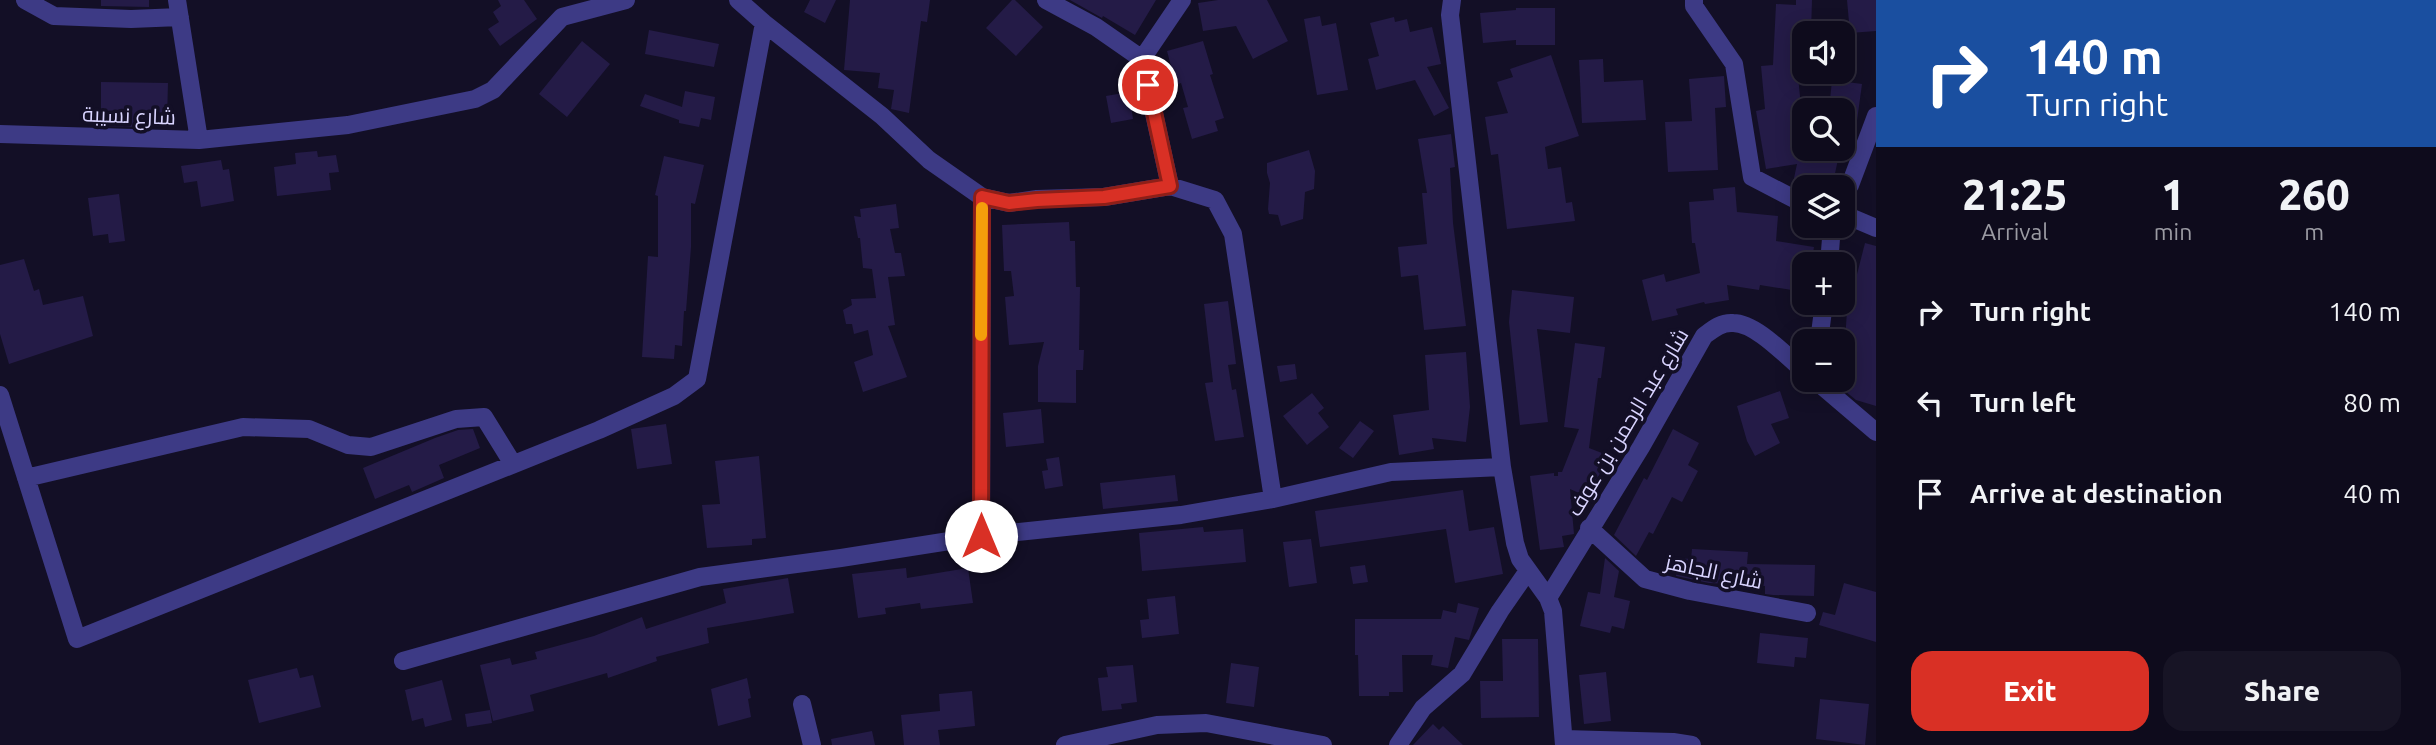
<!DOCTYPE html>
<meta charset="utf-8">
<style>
body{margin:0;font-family:Ubuntu,Cairo,sans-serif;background:#171425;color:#f1f3f6;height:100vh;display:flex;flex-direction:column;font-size:26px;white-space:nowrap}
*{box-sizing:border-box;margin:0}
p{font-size:23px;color:#9b9ba3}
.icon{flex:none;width:38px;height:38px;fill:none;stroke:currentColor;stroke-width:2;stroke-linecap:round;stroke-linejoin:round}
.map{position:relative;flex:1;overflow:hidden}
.drawer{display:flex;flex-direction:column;background:#0e0b1c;width:560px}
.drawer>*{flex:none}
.hud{background:#1a4fa0;color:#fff;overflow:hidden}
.buttons{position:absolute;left:1792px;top:21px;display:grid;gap:14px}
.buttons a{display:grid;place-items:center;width:63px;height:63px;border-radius:14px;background:#0e0b1c;box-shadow:0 4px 18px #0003,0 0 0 2px #2e2b3b;font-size:35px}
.pin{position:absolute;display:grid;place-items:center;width:60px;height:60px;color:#fff;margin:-30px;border:4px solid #fff;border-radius:50%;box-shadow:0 2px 7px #0007}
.me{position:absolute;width:77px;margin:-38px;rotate:0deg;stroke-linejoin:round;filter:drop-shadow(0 0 5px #0008)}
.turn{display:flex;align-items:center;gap:24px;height:147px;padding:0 35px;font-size:32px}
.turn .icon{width:91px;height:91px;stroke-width:2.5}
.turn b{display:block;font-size:49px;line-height:60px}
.eta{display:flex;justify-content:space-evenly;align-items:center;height:119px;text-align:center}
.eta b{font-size:42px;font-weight:800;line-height:49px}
.button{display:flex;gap:14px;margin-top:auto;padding:14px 35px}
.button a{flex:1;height:80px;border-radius:21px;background:#d93025;color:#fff;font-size:28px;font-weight:800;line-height:80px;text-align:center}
.button a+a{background:#171425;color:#f1f3f6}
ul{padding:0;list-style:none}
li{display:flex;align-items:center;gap:21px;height:91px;padding:0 35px}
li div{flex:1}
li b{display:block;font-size:26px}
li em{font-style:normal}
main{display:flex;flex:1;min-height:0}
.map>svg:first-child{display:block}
.building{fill:#241b47}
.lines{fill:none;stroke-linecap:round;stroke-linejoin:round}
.minor{stroke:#3d3a85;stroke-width:18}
.route-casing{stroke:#8d1f18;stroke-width:18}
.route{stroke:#d93025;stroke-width:12}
.slow{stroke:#f59e0b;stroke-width:12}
.labels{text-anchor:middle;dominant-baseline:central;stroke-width:7;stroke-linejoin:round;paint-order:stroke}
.street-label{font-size:21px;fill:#d9d4ff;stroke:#130f26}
</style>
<main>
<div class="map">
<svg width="1876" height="745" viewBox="0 0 1876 745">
<rect width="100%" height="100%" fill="#130f26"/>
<path class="building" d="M101,0h48v7l-48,-1z
M498,0h26l13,19 -37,27 -12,-17 11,-7 -6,-10 8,-6z
M810,0h26l-11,23 -21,-11z
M850,0h80l-3,22 -6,-1 -12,92 -18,-4 3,-19 -16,-2 2,-15 -36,-3z
M1012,0h3l28,27 -27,29 -30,-28z
M1070,0h86l-21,35 -32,-19 -1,2z
M1218,0h49l21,41 -35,18 -17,-33 -33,5 -5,-28z
M1796,0h16l-1,33h-7v13l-9,-1 6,62h3v42l35,6 -7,32h-22l-17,-4 4,-19 -31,5 -10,-58 9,-2 -4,-43 12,-1 3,-61 20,1z
M1847,0h29v31l-26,2z
M1516,8h39v37h-39v-5l-33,3 -3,-30 36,-3z
M1320,16l2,10 14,-3 12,67 -31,5 -13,-76z
M1394,17l1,5 12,-3 3,13 22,-5 9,37 -14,3 22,41 -15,8 -19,-36 -39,10 -8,-31 11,-3 -9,-33z
M649,30l70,14 -5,23 -69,-13z
M582,41l28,23 -43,53 -28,-23z
M1203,41l10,33 -3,1 14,43 -9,3 3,10 -26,8 -9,-31 5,-1 -7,-24 -5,2 -9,-34z
M1551,55l28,81 -34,11 3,22 13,-2 5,36 6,-1 3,19 -68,8 -9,-75 -7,1 -6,-38 23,-4 -11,-31 16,-5 -3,-8z
M1603,59l1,23 39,-2 3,40 -64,3 -3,-63z
M1724,76l2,31 -11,1 3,62 -50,2 -3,-50 27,-1 -3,-42z
M1832,80l30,4 -6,44 -13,-2v-16h-14z
M101,82l67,1 -1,37h-29v7l-37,-1z
M685,91l30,6 -4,23 -10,-2 -2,9 -20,-4v-3l-39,-14 5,-12 37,13z
M1129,92l4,27 -22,4 -5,-27z
M1451,134l4,33 -5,1 3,55 13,103 -42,4 -6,-55 -17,2 -3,-30 29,-3 -5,-51h5l-9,-54z
M1309,150l6,21 -1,18 -9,3 -2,27 -22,7 -3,-11 -9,-1 -1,-5 2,-26 -3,-10v-10z
M317,151l1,6 18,-2 3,17 -10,1 2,17 -54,6 -3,-29 22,-3 -1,-11z
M664,156l40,9 -9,39 -4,-1v44l-5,64h-2l-2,35 -7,-1 -1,14 -32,-2 6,-101 10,1v-61l-3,-1z
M221,160l2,10 6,-1 5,32 -33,6 -4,-26 -13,2 -3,-17z
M1735,187l2,25 41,4 -2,25 38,6 -3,17h-7v28l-44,-7 -1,5 -32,-5 2,15 -24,4 -1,-2 -28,7 2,6 -26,6 -10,-41 22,-6 2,8 34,-9 -5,-30h-3l-3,-41 25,-2 -1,-11z
M119,194l6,47 -16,2 -1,-9 -15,2 -5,-38z
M896,204l3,24 -9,1 5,24h6l4,23 -17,1 7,48 -7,1 19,51 -44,15 -9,-30 19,-7 -5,-25 -14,4 -2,-10h-6l-3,-14 9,-5 -1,-6 25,-1 -4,-29 -9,-1 -3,-30h-2l-4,-22 7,1 -1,-8z
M1069,222l1,19h5l1,46h4l-1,63h5l-1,20h-7v33l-38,-1v-36l6,-24 -35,3 -4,-48 9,-1 -3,-25h-7l-2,-46z
M1865,243l11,3v160l-20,-6 -11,-9 1,-7h-3v-42h2l3,-48h4z
M24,259l10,32 5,-2 4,16 40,-9 10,40 -84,28 -9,-30v-69z
M1512,290l62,7 -4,36 -33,-4 11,93 -28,3 -11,-103z
M1228,301l8,63 -8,1 4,25 4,-1 8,48 -29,4 -10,-58 8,-1 -9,-78z
M1575,343l30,4 -4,31h-3l-9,70 18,7 -17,43 -20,-9 4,45 -12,2 2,11 -24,3 -10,-74 24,-3v3h4v-4h4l17,-43 -15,-2z
M1466,352l4,55 -4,35 -34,-4 2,11 -35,6 -6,-40 36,-5 -4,-55z
M1295,364l2,15 -17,3 -3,-16z
M1780,391l9,27 -18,6 9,19 -25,13 -8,-15 -10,-35z
M1312,393l12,15 -6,5 11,14 -22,18 -24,-29z
M1041,409l3,34 -38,4 -3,-34z
M1360,421l14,10 -21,27 -14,-10z
M666,424l6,40 -35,5 -6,-40z
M473,429l7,19 -41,17 5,13 -32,14 -3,-7 -34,14 -12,-31 72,-30 23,-8z
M1673,429l26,14 -11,22 10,6 -16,31 -10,-5 -19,37 -4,-2 -13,24 -22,-21 30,-57 3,2z
M759,456l7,82 -14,1v6l-45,3 -5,-43 18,-1 -5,-43z
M1059,457l4,29 -18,3 -3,-18 6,-1 -2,-11z
M1175,475l3,26 -75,8 -3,-26z
M1463,490l6,41 25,-4 9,47 -48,9 -9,-54 -126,18 -5,-36z
M1203,527l1,5 39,-3 3,33 -104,9 -3,-38z
M1311,539l6,44 -28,4 -6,-45z
M1692,549l56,3 -1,12 68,1 -1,31 -41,-1 -8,-1v-8l-56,-3 -33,-7 1,-18 14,1z
M1605,558l14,13 -5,26 16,4 -6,28 -12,-3 -2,7 -30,-7 8,-34 12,2z
M1365,565l3,17 -15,2 -3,-17z
M906,568l1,10 61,-10 5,35 -52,6 -1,-6 -35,5 1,6 -28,4 -6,-44z
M788,578l6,35 -87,15 2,15 -53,14 1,4 -49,17 -1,-5 -77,22 4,16 -41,10 -13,-56 30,-7 2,7 25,-6 -2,-7 59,-16 48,-19 4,12 80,-26 -3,-14z
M1844,583l32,9v50l-57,-17 4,-13 12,3z
M1175,596l4,38 -37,4 -2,-18 9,-1 -2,-20z
M1458,603l21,5 -10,32 -14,-3 -7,31 -17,-3 2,-10h-31l1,37h-14v4h-30l-1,-41h-3v-36h86l2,-9 13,3z
M1760,633l48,5 -2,20 -11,-1 -1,10 -37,-4z
M1502,639h36l1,78 -58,1 -1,-37h23z
M1231,663l28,4 -5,40 -28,-4z
M1133,665l4,37 -16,2 1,5 -20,2 -4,-33 10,-1 -2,-10z
M297,668l3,10 13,-3 8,32 -62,16 -11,-43z
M1606,672l5,49 -27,3 -5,-49z
M747,678l4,20 -3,1 3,18 -33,9 -7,-37z
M442,680l10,40 -27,7 -2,-9 -11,3 -7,-31z
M972,691l3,35 -37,4 2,15h-36l-3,-30 39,-4 -1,-17z
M1820,699l49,5 -4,41 -49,-6z
M490,710l2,13 -25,4 -2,-13z
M1433,724l6,6 4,-4 20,19h-50z
M872,731l3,14h-43l-1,-6z"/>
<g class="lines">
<path class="minor" d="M25,0l29,16 77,3 49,-2
M177,0l22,140
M738,0l26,23 118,93 47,44 53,37 27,6 28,-4 67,-2 66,-11 45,14 18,34 40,265
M1046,0l50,27 46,32
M1452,0l-2,15 52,452 13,76 5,16 28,39 5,13 11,134
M1694,0v6l40,58 18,113 52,27
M0,134l199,6 149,-15 127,-26 18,-9 69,-73 64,-17
M1170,186l-28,-127 40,-59
M1843,196l7,-11 26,-69
M1843,214l33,14
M1829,264l3,-38
M1819,341l5,-38
M1815,380l61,52
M0,395l77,244 522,-209 75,-34 23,-17 67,-356
M26,478l217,-51 66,2 39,16 23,2 85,-28 28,-2 29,47
M1589,528l56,51 45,12 117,22
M981,536l1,-339
M1548,598l93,-151 63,-111c8,-6 17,-14 29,-13 23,0 53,33 71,48
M403,661l297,-84 141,-19 140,-22 200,-21 92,-16 118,-27 111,-5
M802,704l10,41
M1564,739l109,3 19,3
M1065,745l92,-20 49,-2 117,22
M1398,745l25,-37 39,-34 38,-63 27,-39"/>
</g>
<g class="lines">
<g class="route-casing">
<path id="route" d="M981,536l1,-339 27,6 28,-3 67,-3 66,-11 -22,-101"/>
</g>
<use href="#route" class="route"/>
<path class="slow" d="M981,335l1,-127"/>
</g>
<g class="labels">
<g class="street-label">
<text transform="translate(129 115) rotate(2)">شارع نسيبة</text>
<text transform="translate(1627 422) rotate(-59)">شارع عبد الرحمن بن عوف</text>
<text transform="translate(1714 571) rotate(12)">شارع الجاهز</text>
</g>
</g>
</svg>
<div class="buttons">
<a><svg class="icon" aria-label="sound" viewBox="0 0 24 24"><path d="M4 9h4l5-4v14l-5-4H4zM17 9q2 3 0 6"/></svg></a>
<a><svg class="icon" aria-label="search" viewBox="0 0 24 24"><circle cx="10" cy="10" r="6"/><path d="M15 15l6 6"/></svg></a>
<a><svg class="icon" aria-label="layers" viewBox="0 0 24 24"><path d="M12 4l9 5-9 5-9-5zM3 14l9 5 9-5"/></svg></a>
<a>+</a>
<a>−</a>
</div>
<div class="pin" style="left:1148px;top:85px;background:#d93025"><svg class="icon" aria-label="arrive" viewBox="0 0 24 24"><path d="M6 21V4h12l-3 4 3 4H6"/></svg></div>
<svg class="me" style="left:981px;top:536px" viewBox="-20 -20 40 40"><circle r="19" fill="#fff"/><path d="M0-13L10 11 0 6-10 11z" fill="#d93025"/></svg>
</div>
<section class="drawer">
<div class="hud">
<div class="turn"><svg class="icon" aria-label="right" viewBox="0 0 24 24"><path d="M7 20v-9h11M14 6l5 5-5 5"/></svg><div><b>140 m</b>Turn right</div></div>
</div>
<div class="eta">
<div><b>21:25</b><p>Arrival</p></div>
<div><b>1</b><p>min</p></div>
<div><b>260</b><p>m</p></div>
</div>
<ul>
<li><svg class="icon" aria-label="right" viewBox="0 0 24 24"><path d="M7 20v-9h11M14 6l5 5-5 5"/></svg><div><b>Turn right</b></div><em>140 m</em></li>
<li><svg class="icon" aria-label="left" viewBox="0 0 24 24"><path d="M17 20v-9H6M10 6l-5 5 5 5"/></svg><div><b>Turn left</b></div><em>80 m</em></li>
<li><svg class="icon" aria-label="arrive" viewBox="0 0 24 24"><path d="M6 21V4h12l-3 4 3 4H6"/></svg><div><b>Arrive at destination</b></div><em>40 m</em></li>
</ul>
<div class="button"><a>Exit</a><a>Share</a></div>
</section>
</main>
